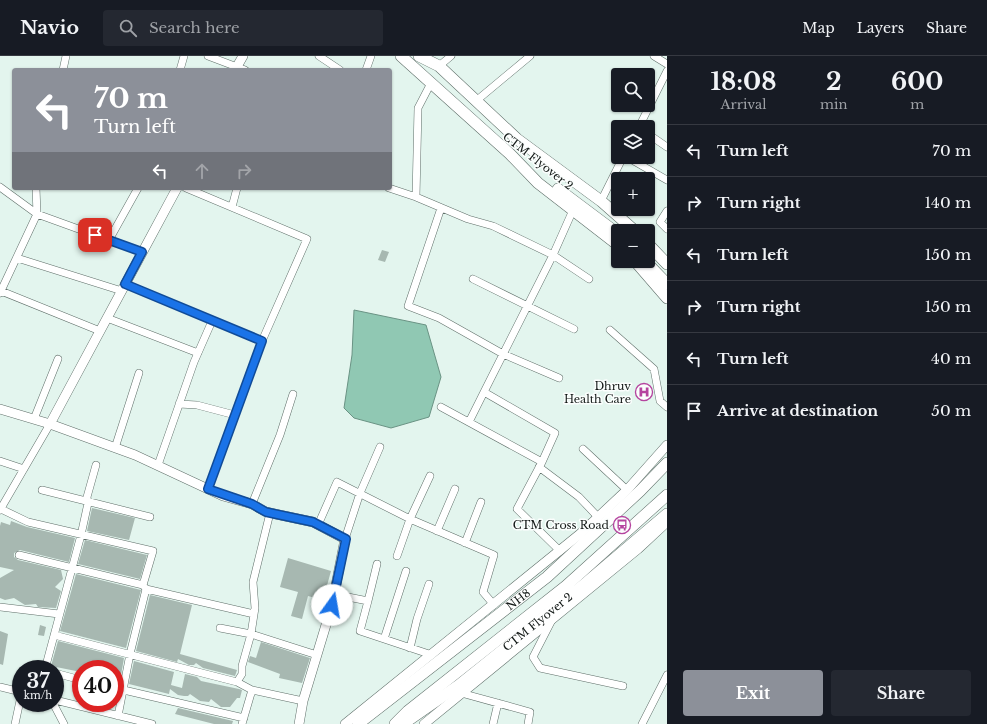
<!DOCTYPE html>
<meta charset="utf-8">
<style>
body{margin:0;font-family:"Libre Baskerville",serif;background:#242831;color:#f1f3f6;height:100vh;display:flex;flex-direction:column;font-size:15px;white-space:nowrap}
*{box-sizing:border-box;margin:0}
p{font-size:13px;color:#9ea1a6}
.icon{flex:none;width:22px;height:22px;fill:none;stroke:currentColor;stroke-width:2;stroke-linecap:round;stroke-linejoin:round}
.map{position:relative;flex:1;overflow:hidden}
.side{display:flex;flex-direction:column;background:#171b24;width:320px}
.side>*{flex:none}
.top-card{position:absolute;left:12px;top:12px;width:380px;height:122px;border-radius:4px;box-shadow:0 1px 3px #0004;background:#8c9099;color:#fff;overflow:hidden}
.buttons{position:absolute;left:611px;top:12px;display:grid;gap:8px}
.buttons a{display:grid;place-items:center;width:44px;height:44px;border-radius:4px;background:#171b24;box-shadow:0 1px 3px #0004;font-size:20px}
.speed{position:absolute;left:12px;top:604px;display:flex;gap:8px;font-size:20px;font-weight:700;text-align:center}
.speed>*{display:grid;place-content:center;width:52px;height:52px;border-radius:50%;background:#171b24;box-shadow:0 1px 3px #0004;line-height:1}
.speed small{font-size:10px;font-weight:400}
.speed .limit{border:6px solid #d22;background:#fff;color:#111}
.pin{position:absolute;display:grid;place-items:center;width:34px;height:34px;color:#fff;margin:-17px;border-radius:8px;box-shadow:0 2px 6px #0006}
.me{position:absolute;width:44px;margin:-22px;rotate:13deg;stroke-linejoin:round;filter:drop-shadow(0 0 3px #0008)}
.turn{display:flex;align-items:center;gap:14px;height:84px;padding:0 16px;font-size:18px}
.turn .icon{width:52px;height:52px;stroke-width:2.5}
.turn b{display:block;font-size:28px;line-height:34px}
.lanes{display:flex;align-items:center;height:38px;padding:0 16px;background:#0003;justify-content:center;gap:20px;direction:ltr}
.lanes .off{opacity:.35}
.eta{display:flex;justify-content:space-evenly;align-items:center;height:68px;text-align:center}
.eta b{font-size:24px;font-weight:700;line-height:28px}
.button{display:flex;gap:8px;margin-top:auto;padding:8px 16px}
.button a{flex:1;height:46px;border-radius:4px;background:#8c9099;color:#fff;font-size:16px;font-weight:700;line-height:46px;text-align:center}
.button a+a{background:#242831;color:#f1f3f6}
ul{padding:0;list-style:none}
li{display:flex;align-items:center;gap:12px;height:52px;padding:0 16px;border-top:1px solid #363941}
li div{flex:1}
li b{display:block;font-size:15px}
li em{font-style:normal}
header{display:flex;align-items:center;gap:24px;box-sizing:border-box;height:56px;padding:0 20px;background:#171b24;border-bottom:1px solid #363941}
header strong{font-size:19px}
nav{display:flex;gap:22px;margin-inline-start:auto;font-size:14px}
.search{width:280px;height:36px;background:#242831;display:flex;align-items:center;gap:10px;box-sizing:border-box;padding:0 14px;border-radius:4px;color:#9ea1a6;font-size:15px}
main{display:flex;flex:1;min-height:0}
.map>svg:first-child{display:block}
.water{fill:#90c8b3;stroke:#6a9384}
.building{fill:#a7b8b1}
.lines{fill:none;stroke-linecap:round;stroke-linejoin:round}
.minor-casing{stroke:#5f6f69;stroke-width:8}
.tertiary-casing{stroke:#5f6f69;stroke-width:10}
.primary-casing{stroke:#5f6f69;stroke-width:12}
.minor{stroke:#fff;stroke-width:7}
.tertiary{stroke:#fff;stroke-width:9}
.primary{stroke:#fff;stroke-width:11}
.route-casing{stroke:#114b97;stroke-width:10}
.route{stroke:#1a73e8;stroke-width:7}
.labels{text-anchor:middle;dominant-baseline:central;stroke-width:3;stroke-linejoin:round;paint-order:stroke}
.street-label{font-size:11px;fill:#121816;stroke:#fbfefd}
.poi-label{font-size:11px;fill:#121816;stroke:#fbfefd;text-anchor:end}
</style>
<header>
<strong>Navio</strong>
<div class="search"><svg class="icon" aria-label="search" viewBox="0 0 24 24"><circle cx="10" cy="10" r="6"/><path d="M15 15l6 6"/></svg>Search here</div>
<nav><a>Map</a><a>Layers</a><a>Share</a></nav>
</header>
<main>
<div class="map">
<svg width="667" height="668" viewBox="0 0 667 668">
<rect width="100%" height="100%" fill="#e3f5ee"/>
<path class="water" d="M354,254l72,15 15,52 -12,40 -38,11 -37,-10 -10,-10 8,-53z"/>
<path class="building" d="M382,194l7,2 -4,10 -7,-2z
M643,329l6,6 -5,6 -7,-5z
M92,452l43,10 -6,22 -42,-9z
M11,465l16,6 48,11 -6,24 -49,-12 -6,3v4l4,3 43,10 2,9 -8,8 6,4 -5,17 -18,-1 -2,-3 -11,1 -11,-7 -9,2 -5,-2v-20l14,-8 -14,-3v-41l1,-4 9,3z
M85,484l62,15 -7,24 -62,-15z
M288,502l43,13 -8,29 -15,-4 -6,23 -11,-3 7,-24 -18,-5z
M76,518l65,16 -15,58 -66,-17z
M150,539l42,10 -12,49 57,16 -2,6 -32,-8 -7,-5 -2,2h-5l-11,-6 -1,3 -41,-11z
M40,569l6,2 -2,9 -6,-1z
M0,575l8,3 -5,31 -3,-1z
M58,585l66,17 -4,23 -5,-1v-11h-34v3l-30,-6z
M261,586l49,16 -8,25 -23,-5 1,-4 -32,-12 2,-6 6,2z
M134,605l40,11 -3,13 11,3 3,-14 12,3 4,4 38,8 3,1 -2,8h-3l-7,9h-9l-10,-8 -2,3 -9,-1 -10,-7 -2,2h-4l-6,-1 -8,-6 -1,5 -40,-10z
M178,652l55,13 -1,3h-18l-39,-10z"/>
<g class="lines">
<g class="minor-casing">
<path id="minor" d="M208,0l37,14
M319,0l21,14
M654,0l13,8
M439,10l12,-10
M63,14l3,-14
M180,14l4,-14
M366,14l5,-14
M431,27l-13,25 -2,89 52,22 25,7 60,29 36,24
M476,45l54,-45
M639,71l28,-56
M648,78l19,13
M627,101l40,23
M0,131l37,27 105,38
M186,132l121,51 -45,102
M389,132l27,9
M601,145l22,-44
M232,151l5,-19
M441,152l-33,98 31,12 64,36 56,24
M667,155l-7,11 7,7
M109,184l29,-52
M17,202l105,33
M473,223l101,50
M125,228l137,57 -54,148
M1,235l99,40
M0,237l37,-79 -1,-26
M107,262l91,35
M610,274l44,39 6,32 7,6
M179,348l18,1 38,10
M441,351l101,55 -25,47 43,42
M34,363l24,-60
M469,366l15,-30
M115,392l24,-75
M583,393l44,41
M0,405l24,8
M542,406l13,-29 -71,-41 69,-137 20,-45
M158,409l36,-103 18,-41
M539,411l40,30 19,20
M42,434l108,27
M252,448l28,-69 13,-41
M1,453l27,13 125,29 -10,34
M0,454l50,-86
M318,469l19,-43 73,37 84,36 -11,37 11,13
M437,475l18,-42
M345,483l15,-46 20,-46
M465,487l16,-41
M19,499l124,30 3,4 -16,65 -12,62
M397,500l13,-37 20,-43
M146,533l108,25
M343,540l25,5 -8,30 72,24
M368,545l9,-37
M0,551l59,7
M551,566l-18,35 7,11 83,18
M220,572l31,6 66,21
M54,579l183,47 15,8
M384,583l22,-68
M410,592l7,-29 12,-35
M45,613l36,-134 7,-32 -1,-6 9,-32
M55,617l26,7
M237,626l5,-8v-8l9,-32 4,-26 -2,-26 17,-69
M0,631l21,5
M115,632l129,30
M461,637l69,19 -2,12
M55,644l97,24
M53,647l11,21
M15,668l6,-28
M242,668l10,-34 51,11
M493,668l5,-21
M642,668l25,-49"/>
</g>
<g class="tertiary-casing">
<path id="tertiary" d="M235,14l8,-14
M0,353l50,15 85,31 88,41 29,8 14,8 47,10 32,17 -13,66 -29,96 -4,23
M50,368l127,-236
M345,668l235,-190 47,-44 40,-45
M424,668l214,-175 29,-27"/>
</g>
<g class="primary-casing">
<g id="primary">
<path d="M401,0l109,98 28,29 80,62"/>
<path d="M419,0l20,10 78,73 84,62 34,30"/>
<path d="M558,133l60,45"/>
<path d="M648,188l19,20"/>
<path d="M635,205l32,37"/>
<path d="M645,205l22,23"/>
<path id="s1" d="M358,668l189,-147 93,-86 27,-28"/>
<path d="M395,668l13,-13 158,-125 101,-91"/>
<path id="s2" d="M403,668l56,-39 128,-103 80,-68"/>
</g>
</g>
<use href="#minor" class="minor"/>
<use href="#tertiary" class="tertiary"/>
<use href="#primary" class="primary"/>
</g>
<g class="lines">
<g class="route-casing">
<path id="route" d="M95,179l47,17 -17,32 137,57 -54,148 44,15 14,8 47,10 33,17 -14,66"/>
</g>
<use href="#route" class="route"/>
</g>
<defs>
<g id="hospital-ring" transform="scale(0.9)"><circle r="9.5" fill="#fbfefd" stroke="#b5449f" stroke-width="1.5"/><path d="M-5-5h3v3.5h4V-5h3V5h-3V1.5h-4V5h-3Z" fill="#b5449f"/></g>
<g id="bus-ring" transform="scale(0.9)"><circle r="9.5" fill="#fbfefd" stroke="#b5449f" stroke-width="1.5"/><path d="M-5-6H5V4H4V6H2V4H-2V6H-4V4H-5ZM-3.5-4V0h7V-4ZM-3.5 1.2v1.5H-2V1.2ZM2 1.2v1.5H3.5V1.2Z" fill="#b5449f"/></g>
</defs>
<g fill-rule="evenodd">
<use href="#hospital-ring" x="644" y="336"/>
<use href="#bus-ring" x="622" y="469"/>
</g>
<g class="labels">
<g class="street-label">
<text transform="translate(538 105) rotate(38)">CTM Flyover 2</text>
<text stroke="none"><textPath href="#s1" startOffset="203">NH8</textPath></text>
<text stroke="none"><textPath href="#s2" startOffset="169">CTM Flyover 2</textPath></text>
</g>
<g class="poi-label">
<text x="631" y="330">Dhruv<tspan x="631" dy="13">Health Care</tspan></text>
<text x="609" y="469">CTM Cross Road</text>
</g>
</g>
</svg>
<div class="buttons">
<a><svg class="icon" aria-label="search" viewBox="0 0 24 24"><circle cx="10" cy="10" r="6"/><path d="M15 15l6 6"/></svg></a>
<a><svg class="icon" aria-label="layers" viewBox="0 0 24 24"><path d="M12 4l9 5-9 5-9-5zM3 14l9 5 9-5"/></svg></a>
<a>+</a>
<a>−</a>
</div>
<div class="speed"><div>37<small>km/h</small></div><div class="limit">40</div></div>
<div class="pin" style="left:95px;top:179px;background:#d93025"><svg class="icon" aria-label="arrive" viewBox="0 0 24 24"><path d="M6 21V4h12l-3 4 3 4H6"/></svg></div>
<svg class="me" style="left:332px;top:549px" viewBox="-20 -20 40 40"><circle r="19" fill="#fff"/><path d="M0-13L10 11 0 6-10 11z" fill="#1a73e8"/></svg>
<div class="top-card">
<div class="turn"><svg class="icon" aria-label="left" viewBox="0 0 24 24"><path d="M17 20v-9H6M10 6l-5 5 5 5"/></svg><div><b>70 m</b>Turn left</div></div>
<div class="lanes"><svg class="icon" aria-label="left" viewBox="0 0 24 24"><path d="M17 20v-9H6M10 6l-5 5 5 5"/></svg><svg class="icon off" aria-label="ahead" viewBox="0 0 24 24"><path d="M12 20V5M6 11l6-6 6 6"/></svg><svg class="icon off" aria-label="right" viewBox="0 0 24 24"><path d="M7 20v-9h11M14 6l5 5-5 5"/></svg></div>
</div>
</div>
<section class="side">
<div class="eta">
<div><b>18:08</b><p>Arrival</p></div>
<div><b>2</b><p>min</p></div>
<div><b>600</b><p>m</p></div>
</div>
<ul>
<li><svg class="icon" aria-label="left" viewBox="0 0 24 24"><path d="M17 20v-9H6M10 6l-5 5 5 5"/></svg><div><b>Turn left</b></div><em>70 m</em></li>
<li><svg class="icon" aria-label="right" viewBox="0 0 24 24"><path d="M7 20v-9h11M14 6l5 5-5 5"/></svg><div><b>Turn right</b></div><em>140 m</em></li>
<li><svg class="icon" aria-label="left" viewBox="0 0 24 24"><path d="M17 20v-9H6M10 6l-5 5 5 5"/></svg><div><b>Turn left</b></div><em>150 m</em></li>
<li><svg class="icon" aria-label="right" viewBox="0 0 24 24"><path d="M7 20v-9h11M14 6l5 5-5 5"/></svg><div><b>Turn right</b></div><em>150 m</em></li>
<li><svg class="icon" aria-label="left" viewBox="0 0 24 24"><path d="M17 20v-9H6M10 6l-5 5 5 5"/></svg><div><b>Turn left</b></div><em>40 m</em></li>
<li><svg class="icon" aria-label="arrive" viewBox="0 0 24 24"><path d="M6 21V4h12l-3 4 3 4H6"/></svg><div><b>Arrive at destination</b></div><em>50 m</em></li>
</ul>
<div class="button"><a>Exit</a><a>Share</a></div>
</section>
</main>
